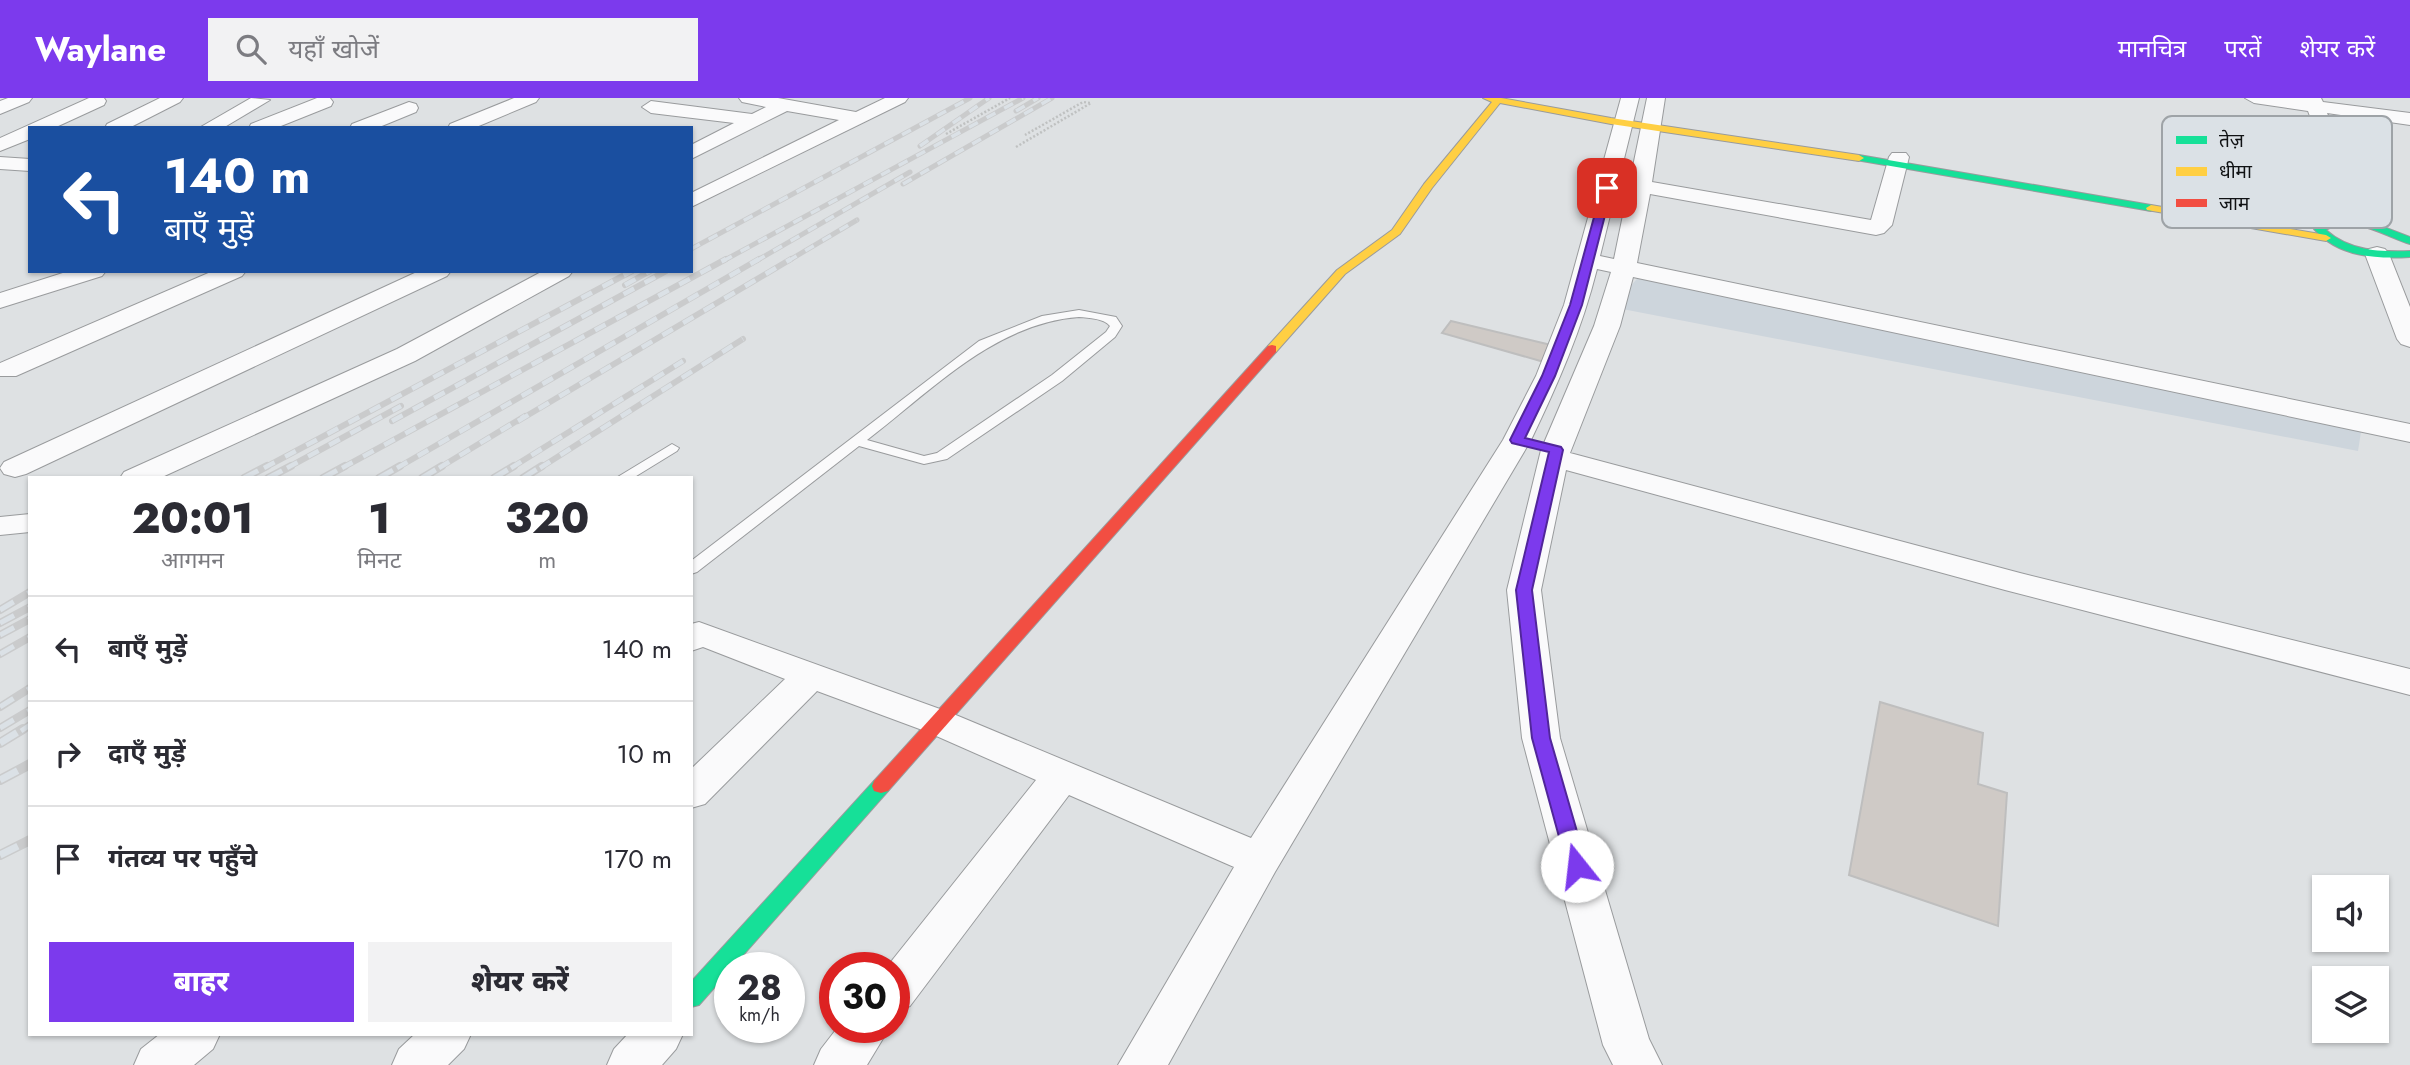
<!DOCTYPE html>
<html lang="hi">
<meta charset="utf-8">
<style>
body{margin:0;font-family:Jost,"Noto Sans Devanagari",sans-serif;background:#f2f2f3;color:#2b2b33;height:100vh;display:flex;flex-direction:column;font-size:26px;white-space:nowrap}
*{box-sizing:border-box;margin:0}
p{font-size:23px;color:#7c7c81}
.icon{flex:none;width:38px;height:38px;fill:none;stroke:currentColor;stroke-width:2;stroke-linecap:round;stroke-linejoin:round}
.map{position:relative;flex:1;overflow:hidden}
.details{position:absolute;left:28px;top:378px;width:665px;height:560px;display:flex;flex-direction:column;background:#fff;border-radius:0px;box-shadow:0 2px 5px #0004}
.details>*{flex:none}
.guide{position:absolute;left:28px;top:28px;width:665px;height:147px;border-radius:0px;box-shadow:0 2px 5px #0004;background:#1a4fa0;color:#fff;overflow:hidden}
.controls{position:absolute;left:2312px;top:777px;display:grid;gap:14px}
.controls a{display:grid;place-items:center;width:77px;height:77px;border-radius:0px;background:#fff;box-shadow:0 2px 5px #0004;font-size:35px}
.speed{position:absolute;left:714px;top:854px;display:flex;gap:14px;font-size:35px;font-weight:700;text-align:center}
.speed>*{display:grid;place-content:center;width:91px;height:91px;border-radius:50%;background:#fff;box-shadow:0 2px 5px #0004;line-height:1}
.speed small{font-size:18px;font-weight:400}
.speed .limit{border:10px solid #d22;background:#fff;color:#111}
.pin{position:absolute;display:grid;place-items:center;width:60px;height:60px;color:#fff;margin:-30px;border-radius:14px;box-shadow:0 4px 10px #0006}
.me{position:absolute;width:77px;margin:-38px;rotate:344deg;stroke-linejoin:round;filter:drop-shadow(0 0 5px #0008)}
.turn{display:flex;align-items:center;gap:24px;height:147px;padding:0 21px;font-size:32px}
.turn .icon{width:91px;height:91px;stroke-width:2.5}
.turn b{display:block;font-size:49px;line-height:60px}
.eta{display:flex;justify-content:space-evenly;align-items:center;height:119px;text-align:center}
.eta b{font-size:42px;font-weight:800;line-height:49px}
.primary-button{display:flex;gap:14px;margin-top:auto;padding:14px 21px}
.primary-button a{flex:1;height:80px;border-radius:0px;background:#7c3aed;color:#fff;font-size:28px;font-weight:800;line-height:80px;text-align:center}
.primary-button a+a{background:#f2f2f3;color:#2b2b33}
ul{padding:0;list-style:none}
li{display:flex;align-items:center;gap:21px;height:105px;padding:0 21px;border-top:2px solid #e1e1e2}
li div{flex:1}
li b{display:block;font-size:26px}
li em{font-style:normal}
header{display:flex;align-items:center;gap:42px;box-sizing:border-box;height:98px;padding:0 35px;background:#7c3aed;color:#fff}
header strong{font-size:33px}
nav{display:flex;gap:38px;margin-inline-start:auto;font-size:24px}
.search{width:490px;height:63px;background:#f2f2f3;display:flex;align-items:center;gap:18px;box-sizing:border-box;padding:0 24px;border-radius:0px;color:#7c7c81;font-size:26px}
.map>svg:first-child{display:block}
.built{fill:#cdd5dc}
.building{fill:#cfcac6;stroke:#bebebe;stroke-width:2}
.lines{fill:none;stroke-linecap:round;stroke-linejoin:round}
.lane-casing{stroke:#999b9d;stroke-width:2}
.street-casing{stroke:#999b9d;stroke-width:2}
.fast-casing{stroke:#999b9d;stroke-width:2}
.slow-casing{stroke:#999b9d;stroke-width:2}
.jam-casing{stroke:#999b9d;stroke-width:2}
.path{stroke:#bfc1c1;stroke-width:2.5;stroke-dasharray:2 2;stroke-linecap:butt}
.lane{fill:#fafafb;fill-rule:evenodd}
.street{fill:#fafafb;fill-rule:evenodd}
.fast{fill:#16e098;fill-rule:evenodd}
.slow{fill:#ffcf43;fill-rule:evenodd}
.jam{fill:#f24e42;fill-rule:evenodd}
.rail-far3-casing{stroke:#cacbcc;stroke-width:5}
.rail-far2-casing{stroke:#cacbcc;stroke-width:6}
.rail-far1-casing{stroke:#cacbcc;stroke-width:8}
.rail-casing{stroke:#cacbcc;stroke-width:10}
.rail-far3{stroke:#dbe1e6;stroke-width:3.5;stroke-dasharray:10;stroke-linecap:butt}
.rail-far2{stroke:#dbe1e6;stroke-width:4.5;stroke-dasharray:12;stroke-linecap:butt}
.rail-far1{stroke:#dbe1e6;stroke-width:5;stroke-dasharray:16;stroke-linecap:butt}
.rail{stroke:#dbe1e6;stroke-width:7;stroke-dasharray:20;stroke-linecap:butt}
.route{fill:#7c3aed;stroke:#51269a;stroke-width:2}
.key{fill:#dbe1e6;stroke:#9ea3a7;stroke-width:2}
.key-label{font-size:19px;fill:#101214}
</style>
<header>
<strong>Waylane</strong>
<div class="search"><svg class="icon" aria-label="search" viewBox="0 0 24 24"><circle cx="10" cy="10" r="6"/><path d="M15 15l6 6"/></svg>यहाँ खोजें</div>
<nav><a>मानचित्र</a><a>परतें</a><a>शेयर करें</a></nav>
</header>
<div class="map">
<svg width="2410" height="967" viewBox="0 0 2410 967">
<rect width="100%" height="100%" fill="#dee1e3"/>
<path class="built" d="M1644,173l717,161 -3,19 -746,-144z"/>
<path class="building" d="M1451,223l104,25 -11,16 -102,-29z
M1880,604l103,31 -5,51 29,9 -9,133 -149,-51z"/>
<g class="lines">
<g class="lane-casing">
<path id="lane" d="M1079,212l37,7 6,9 -7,11 -53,44 -115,78 -23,5 -65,-18 -162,126 -6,2v-13l288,-220 63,-25zM1079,219c10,1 24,1 31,9l-4,6 -54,43 -115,78 -13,3 -57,-16c64,-49 128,-117 212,-123z
M672,346l7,4 -2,3 -44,27h-17z"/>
</g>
<g class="street-casing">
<path id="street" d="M8,0h24l-3,4 -29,12v-13z
M89,0h15l2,3 -2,4 -50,23h-24v11l-30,12v-13z
M160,0h23l-3,4 -51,26h-24l2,-4z
M251,0l19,2 -47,28h-24z
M317,0h13l3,4 -2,4 -55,22h-27l2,-4z
M514,0h25l-3,4 -62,26h-26l2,-4z
M739,0h39l78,14 29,-14h23l-3,4 -214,105v-14l148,-73 -52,-9 -96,48v-14l43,-22 -83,-10 -9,-6 9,-6 101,13 14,-7 -24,-5z
M1621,0h18l-39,158 14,3 33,-161h18l-13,84 219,38 18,-63 3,-4h14l3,4 -17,68 -8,8 -8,2 -226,-41 -13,69 773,161v18l-777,-165 -13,49 -50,127 450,120 390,96v26l-405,-105 -439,-120 -25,120 19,148 89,301 13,26h-49l-10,-20 -81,-307 -15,-148 34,-140 53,-124 17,-54 -14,-3c-15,60 -39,115 -66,171l-256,432 -107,193h-50l116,-198 -165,-72 -159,211 -16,6v-44h-8l150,-188 -111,-49 -108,-40 -112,113 -14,4v-39l94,-90 -82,-32 -12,4v-27l8,-2 252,91 300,125 252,-398 33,-64 28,-71z
M2245,0h76l2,4 87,11v12l-83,-12 45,110 -3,5h-16l-3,-5 -42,-112 -54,-8z
M409,4l7,2 2,4 -2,4 -39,16h-27l2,-4z
M0,59l30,2v12l-30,-2z
M2377,149l8,2 4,5 21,53v40l-9,-3 -4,-5 -32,-85 4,-5z
M69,173h37l-4,5 -102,32v-15z
M213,173h33l-4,5 -226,100h-16v-13z
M419,173h32l-4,5 -421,198 -11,3 -11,-3 -4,-6 4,-6z
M543,173h30l-4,5 -154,85 -255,117h-40l4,-6 273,-123z
M30,416v18l-30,3v-18z
M838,929h52l-23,38h-53l7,-16z
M160,936h60l-7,15 -19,16h-60l7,-16z
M415,936h56l-7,15 -16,16h-56l7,-16z
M628,936h55l-7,15 -14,16h-55l7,-16z"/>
</g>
<g class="fast-casing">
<path id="fast" d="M1859,57l292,50 5,3 -5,3 -295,-51v-4z
M2341,120l27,3 42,16v7c-27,-8 -56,-30 -84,-14 23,21 54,22 84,21v6c-34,2 -72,0 -96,-28l12,-8z
M881,681l7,2 2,5 -2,5 -189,214 -8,2v-25l183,-201z"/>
</g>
<g class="slow-casing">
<path id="slow" d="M1483,0h18l110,20 248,37 5,3 -5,3 -248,-37 -111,-21 -68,85 -32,46 -55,40 -69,78h-8v-6l69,-76 55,-40 32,-46 68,-82z
M2151,107l175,30 5,3 -5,3 -179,-31 -1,-2z"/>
</g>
<g class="jam-casing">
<path id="jam" d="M1272,247l4,1v6l-388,439 -7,2 -7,-2 -2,-5 2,-5 394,-435z"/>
</g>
<path class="path" d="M946,36l64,-36
M1016,49l75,-44 -8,-1 -58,33"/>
<use href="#lane" class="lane"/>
<use href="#street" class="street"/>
<use href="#fast" class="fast"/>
<use href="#slow" class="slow"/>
<use href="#jam" class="jam"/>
<g class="rail-far3-casing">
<path id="rail-far3" d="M1016,13l22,-13
M920,48l69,-48
M903,86l149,-86
M691,151l279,-151
M723,163l300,-163
M756,163l154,-89
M788,163l69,-41"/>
</g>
<g class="rail-far2-casing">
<path id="rail-far2" d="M625,187l25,-14
M392,323l274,-150
M518,323l273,-162
M264,370l368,-197
M287,370l114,-62
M342,370l384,-209
M397,370l362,-209
M439,370l86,-52
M511,370l172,-107
M540,370l203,-129"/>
</g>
<g class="rail-far1-casing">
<path id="rail-far1" d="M244,380l23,-12
M268,380l23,-12
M323,380l22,-12
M379,380l21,-12
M422,380l20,-12
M494,380l20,-12
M523,380l19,-12
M0,512l30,-18
M0,525l30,-16
M0,537l30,-16
M0,556l30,-17
M0,609l30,-19
M0,630l30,-18
M21,633l9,-6"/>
</g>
<g class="rail-casing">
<path id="rail" d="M0,645l23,-14
M0,682l30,-16
M0,757l30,-15"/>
</g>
<use href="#rail-far3" class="rail-far3"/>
<use href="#rail-far2" class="rail-far2"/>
<use href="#rail-far1" class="rail-far1"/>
<use href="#rail" class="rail"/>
</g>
<path class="route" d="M1607,87l5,3 -30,117 -27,71 -30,62 36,9 2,3 -31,140 18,148 37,128 -3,5 -7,3 -8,-3 -2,-5 -35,-128 -16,-148 33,-138 -37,-9 -2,-3 32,-64 28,-71 32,-117z"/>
<rect x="2162" y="18" width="230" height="112" rx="10" class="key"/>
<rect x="2176" y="38" width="31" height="8" fill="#16e098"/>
<rect x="2176" y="69" width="31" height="9" fill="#ffcf43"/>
<rect x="2176" y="101" width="31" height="8" fill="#f24e42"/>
<g class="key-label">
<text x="2219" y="49">तेज़</text>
<text x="2219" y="80">धीमा</text>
<text x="2219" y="112">जाम</text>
</g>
</svg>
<div class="controls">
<a><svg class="icon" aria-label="sound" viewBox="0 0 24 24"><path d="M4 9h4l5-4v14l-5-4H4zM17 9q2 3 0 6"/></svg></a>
<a><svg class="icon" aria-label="layers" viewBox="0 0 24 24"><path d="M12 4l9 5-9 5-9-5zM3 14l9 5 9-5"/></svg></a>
</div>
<div class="speed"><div>28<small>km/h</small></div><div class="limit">30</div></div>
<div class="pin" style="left:1607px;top:90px;background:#d93025"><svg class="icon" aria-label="arrive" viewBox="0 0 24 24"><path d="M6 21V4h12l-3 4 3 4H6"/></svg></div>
<svg class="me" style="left:1577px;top:768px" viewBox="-20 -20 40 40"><circle r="19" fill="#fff"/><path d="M0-13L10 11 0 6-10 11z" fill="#7c3aed"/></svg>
<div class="guide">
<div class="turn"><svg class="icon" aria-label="left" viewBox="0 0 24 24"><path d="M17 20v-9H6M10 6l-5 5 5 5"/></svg><div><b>140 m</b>बाएँ मुड़ें</div></div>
</div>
<section class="details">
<div class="eta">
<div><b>20:01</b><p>आगमन</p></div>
<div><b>1</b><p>मिनट</p></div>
<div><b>320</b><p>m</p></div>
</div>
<ul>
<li><svg class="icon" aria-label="left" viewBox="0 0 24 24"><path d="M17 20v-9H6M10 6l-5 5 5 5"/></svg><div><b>बाएँ मुड़ें</b></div><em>140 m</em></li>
<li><svg class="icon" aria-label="right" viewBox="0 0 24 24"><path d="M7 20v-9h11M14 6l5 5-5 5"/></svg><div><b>दाएँ मुड़ें</b></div><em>10 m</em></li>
<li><svg class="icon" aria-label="arrive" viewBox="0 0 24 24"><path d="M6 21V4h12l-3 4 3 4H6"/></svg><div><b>गंतव्य पर पहुँचे</b></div><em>170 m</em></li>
</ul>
<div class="primary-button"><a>बाहर</a><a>शेयर करें</a></div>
</section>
</div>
